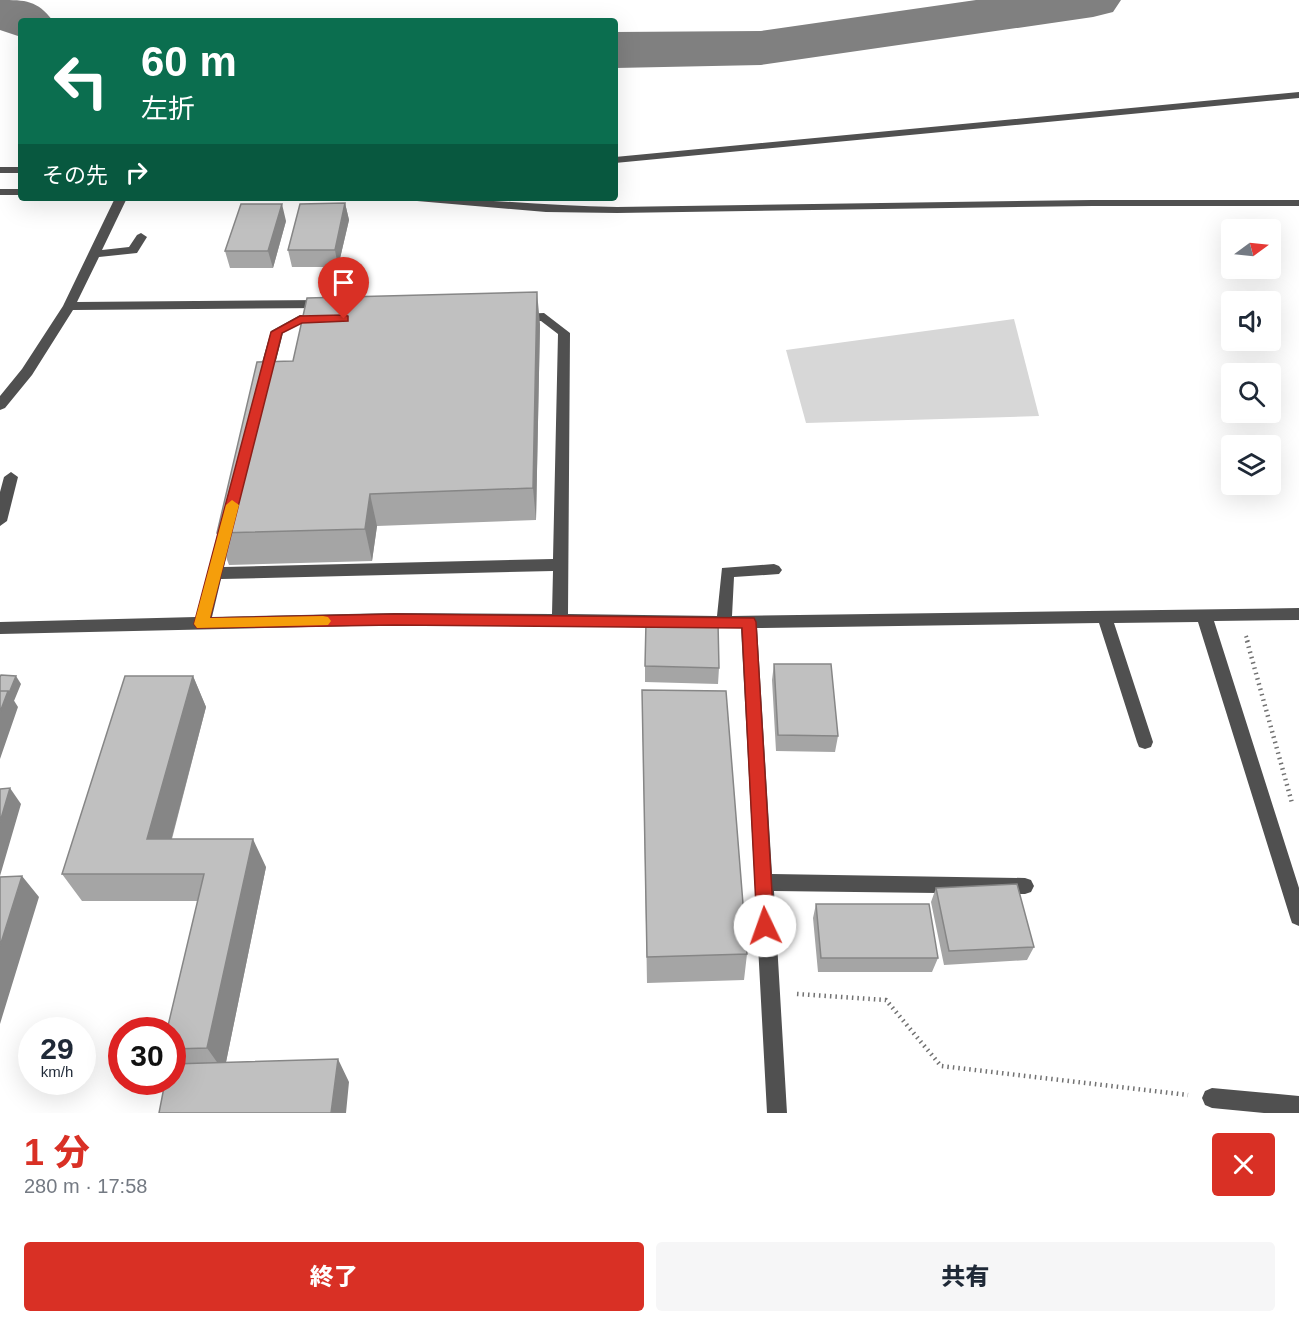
<!DOCTYPE html>
<html lang="ja">
<meta charset="utf-8">
<style>
body{margin:0;font-family:Arial,"Noto Sans JP",sans-serif;background:#f6f6f7;color:#1f2937;height:100vh;display:flex;flex-direction:column;font-size:22px;white-space:nowrap}
*{box-sizing:border-box;margin:0}
p{font-size:20px;color:#747a83}
.icon{flex:none;width:33px;height:33px;fill:none;stroke:currentColor;stroke-width:2;stroke-linecap:round;stroke-linejoin:round}
.map{position:relative;height:1113px;overflow:hidden}
.drawer{display:flex;flex-direction:column;background:#fff;flex:1}
.drawer>*{flex:none}
.top-card{position:absolute;left:18px;top:18px;width:600px;height:183px;border-radius:6px;box-shadow:0 6px 24px #0002;background:#0b6e4f;color:#fff;overflow:hidden}
.needle{width:39px;rotate:75deg}
.tools{position:absolute;left:1221px;top:219px;display:grid;gap:12px}
.tools a{display:grid;place-items:center;width:60px;height:60px;border-radius:6px;background:#fff;box-shadow:0 6px 24px #0002;font-size:30px}
.speed{position:absolute;left:18px;top:1017px;display:flex;gap:12px;font-size:30px;font-weight:700;text-align:center}
.speed>*{display:grid;place-content:center;width:78px;height:78px;border-radius:50%;background:#fff;box-shadow:0 6px 24px #0002;line-height:1}
.speed small{font-size:15px;font-weight:400}
.speed .limit{border:9px solid #d22;background:#fff;color:#111}
.pin{position:absolute;display:grid;place-items:center;width:51px;height:51px;color:#fff;margin:-62px -26px;border-radius:50% 50% 50% 0;rotate:-45deg;box-shadow:0 0 6px #0007}
.pin .icon{rotate:45deg}
.me{position:absolute;width:66px;margin:-33px;rotate:357deg;stroke-linejoin:round;filter:drop-shadow(0 0 4px #0008)}
.turn{display:flex;align-items:center;gap:21px;height:126px;padding:0 24px;font-size:27px}
.turn .icon{width:78px;height:78px;stroke-width:2.5}
.turn b{display:block;font-size:42px;line-height:51px}
.then{display:flex;align-items:center;height:57px;padding:0 24px;background:#0003;gap:12px;font-size:22px}
.round{display:grid;place-items:center;flex:none;width:63px;height:63px;border-radius:6px;background:#f6f6f7}
.head{display:flex;align-items:center;justify-content:space-between;height:102px;padding:0 24px}
h1{font-size:36px;font-weight:800;line-height:45px;color:#d93025}
.action{display:flex;gap:12px;margin-top:auto;padding:12px 24px}
.action a{flex:1;height:69px;border-radius:6px;background:#d93025;color:#fff;font-size:24px;font-weight:800;line-height:69px;text-align:center}
.action a+a{background:#f6f6f7;color:#1f2937}
.map>svg:first-child{display:block}
.green{fill:#d7d7d7}
.lines{fill:none;stroke-linecap:round;stroke-linejoin:round}
.taxiway{fill:#808080;fill-rule:evenodd}
.path-far1{stroke:#727272;stroke-width:4;stroke-dasharray:1.5 3;stroke-linecap:butt}
.path{stroke:#727272;stroke-width:4.5;stroke-dasharray:1.5 4;stroke-linecap:butt}
.minor{fill:#505050;fill-rule:evenodd}
.wall{fill:#a5a5a5}
.shaded-wall{fill:#868686}
.building{fill:#c0c0c0;stroke:#868686;stroke-width:1.5}
.route{fill:#d93025;stroke:#8d1f18;stroke-width:1.5}
.slow{fill:#f59e0b}
</style>
<div class="map">
<svg width="1299" height="1113" viewBox="0 0 1299 1113">
<rect width="100%" height="100%" fill="#fff"/>
<path class="green" d="M1014,319l25,97 -233,7 -20,-73z"/>
<g class="lines">
<path class="taxiway" d="M0,0c26,0 37,0 53,21h-32v16l-21,-7z
M976,0h145l-8,12 -20,5 -332,48 -146,3v-36l146,-1z"/>
<path class="path-far1" d="M1246,636l2,6"/>
<path class="path" d="M1247,641l45,162
M797,994l89,6 55,66 247,29"/>
<path class="minor" d="M1299,92v6l-684,65v-6z
M0,167h21v6h-21z
M0,189h21v6h-21z
M115,198h12l-25,52 27,-3 8,-12 4,-2 6,4 -10,16 -38,4 -22,45 247,-2 6,4 -6,4 -251,2 -41,65 -27,33 -5,2v-14l22,-27 41,-63z
M411,198c69,0 137,8 206,9l475,-7h207v6h-207l-475,7 -71,-1 -129,-11z
M544,313l26,20 -2,281 149,2 5,-48 52,-4 5,2 3,4 -3,4 -45,3 -2,39 567,-8v12l-85,1 85,267v38l-7,-3 -2,-6 -92,-295 -84,1 39,119 -2,5 -6,2 -6,-2 -2,-5 -38,-119 -342,5 15,246 253,4 6,2 3,6 -3,6 -6,2 -251,-3 13,222h-20l-26,-485 -346,-3 -395,9v-12l196,-5 23,-89 2,-4h10l2,4 -9,39 329,-8 5,-225 -17,-13 -20,1 -6,-4 6,-4zM553,571l-1,43 -157,-1 -183,4 9,-38z
M300,315h23l6,4 -6,4h-21l-19,10 -12,47 -2,3h-10l-2,-3 14,-49z
M11,472l7,5 -11,44 -7,5v-34l4,-15z
M1212,1088l87,8v17h-35l-52,-5 -7,-3 -3,-7 3,-7z"/>
</g>
<path class="wall" d="M345,203l4,17 -11,47h-46l-4,-17z
M286,221l-13,47h-43l-5,-17z
M540,324l-4,196 -159,6 -5,35 -143,4 -12,-32 76,-172z
M774,664l64,72 -3,16 -59,-1 -4,-71z
M645,666l74,2 -1,16 -73,-2z
M193,676l13,31 -34,132 94,28 -40,195 123,20 -175,-18 -2,-2v-32l26,-129h-116l-20,-27z
M642,690l105,264 -3,26 -97,3z
M936,888l98,59 -7,13 -83,5 -13,-63z
M816,904l122,54 -6,14h-114l-5,-54z"/>
<path class="shaded-wall" d="M345,203l4,17 -11,47 -3,-17z
M282,204l4,17 -13,47 -5,-17z
M537,292l3,32 -4,196 -3,-32z
M370,494l7,32 -5,35 -7,-32z
M16,676l5,8 -7,17 -5,-8z
M193,676l13,31 -42,160 -17,-28z
M8,691l10,16 -18,52v-47z
M10,788l11,16 -21,72v-54z
M253,839l13,28 -42,205 -17,-24z
M22,876l17,21 -39,127v-78z
M338,1059l11,23 -3,31h-15z"/>
<path class="building" d="M345,203l-10,47h-47l12,-46z
M241,204h41l-14,47h-43z
M537,292l-4,196 -163,6 -5,35 -148,4 40,-171 36,-1 14,-63z
M646,622l72,1 1,45 -74,-2z
M774,664h57l7,72 -60,-1z
M1,675l15,1 -7,17 -1,-2h-8v-14z
M125,676h68l-46,163h106l-46,209 -35,1v-19h-5l37,-156h-142z
M642,690l84,1 21,263 -100,3z
M0,691h8l-8,21z
M10,788l-10,34v-33z
M22,876l-22,70v-69z
M1017,884l17,63 -85,4 -13,-63z
M816,904h113l9,54h-117z
M338,1059l-7,54h-172l6,-31h7v-18z"/>
<path class="route" d="M344,315l4,1v5l-46,2 -20,10 -72,285 185,-4 359,4 2,4 18,304 -3,6 -6,2 -6,-2 -2,-6 -15,-298 -347,-3 -198,3 -3,-4 77,-292 29,-16z"/>
<path class="slow" d="M232,500l7,5 -29,113 113,-2 5,1 3,4 -3,4 -131,3 -3,-4 32,-119z"/>
</svg>
<div class="tools">
<a><svg class="needle" viewBox="-14 -14 28 28"><path d="M0-13l5 13h-10z" fill="#e53935"/><path d="M0 13l5-13h-10z" fill="#747a83"/></svg></a>
<a><svg class="icon" aria-label="sound" viewBox="0 0 24 24"><path d="M4 9h4l5-4v14l-5-4H4zM17 9q2 3 0 6"/></svg></a>
<a><svg class="icon" aria-label="search" viewBox="0 0 24 24"><circle cx="10" cy="10" r="6"/><path d="M15 15l6 6"/></svg></a>
<a><svg class="icon" aria-label="layers" viewBox="0 0 24 24"><path d="M12 4l9 5-9 5-9-5zM3 14l9 5 9-5"/></svg></a>
</div>
<div class="speed"><div>29<small>km/h</small></div><div class="limit">30</div></div>
<div class="pin" style="left:344px;top:319px;background:#d93025"><svg class="icon" aria-label="arrive" viewBox="0 0 24 24"><path d="M6 21V4h12l-3 4 3 4H6"/></svg></div>
<svg class="me" style="left:765px;top:926px" viewBox="-20 -20 40 40"><circle r="19" fill="#fff"/><path d="M0-13L10 11 0 6-10 11z" fill="#d93025"/></svg>
<div class="top-card">
<div class="turn"><svg class="icon" aria-label="left" viewBox="0 0 24 24"><path d="M17 20v-9H6M10 6l-5 5 5 5"/></svg><div><b>60 m</b>左折</div></div>
<div class="then">その先<svg class="icon" aria-label="right" viewBox="0 0 24 24"><path d="M7 20v-9h11M14 6l5 5-5 5"/></svg></div>
</div>
</div>
<section class="drawer">
<div class="head"><div><h1>1 分</h1><p>280 m · 17:58</p></div><a class="round" style="background:#d93025;color:#fff"><svg class="icon" aria-label="close" viewBox="0 0 24 24"><path d="M6 6l12 12M18 6L6 18"/></svg></a></div>
<div class="action"><a>終了</a><a>共有</a></div>
</section>
